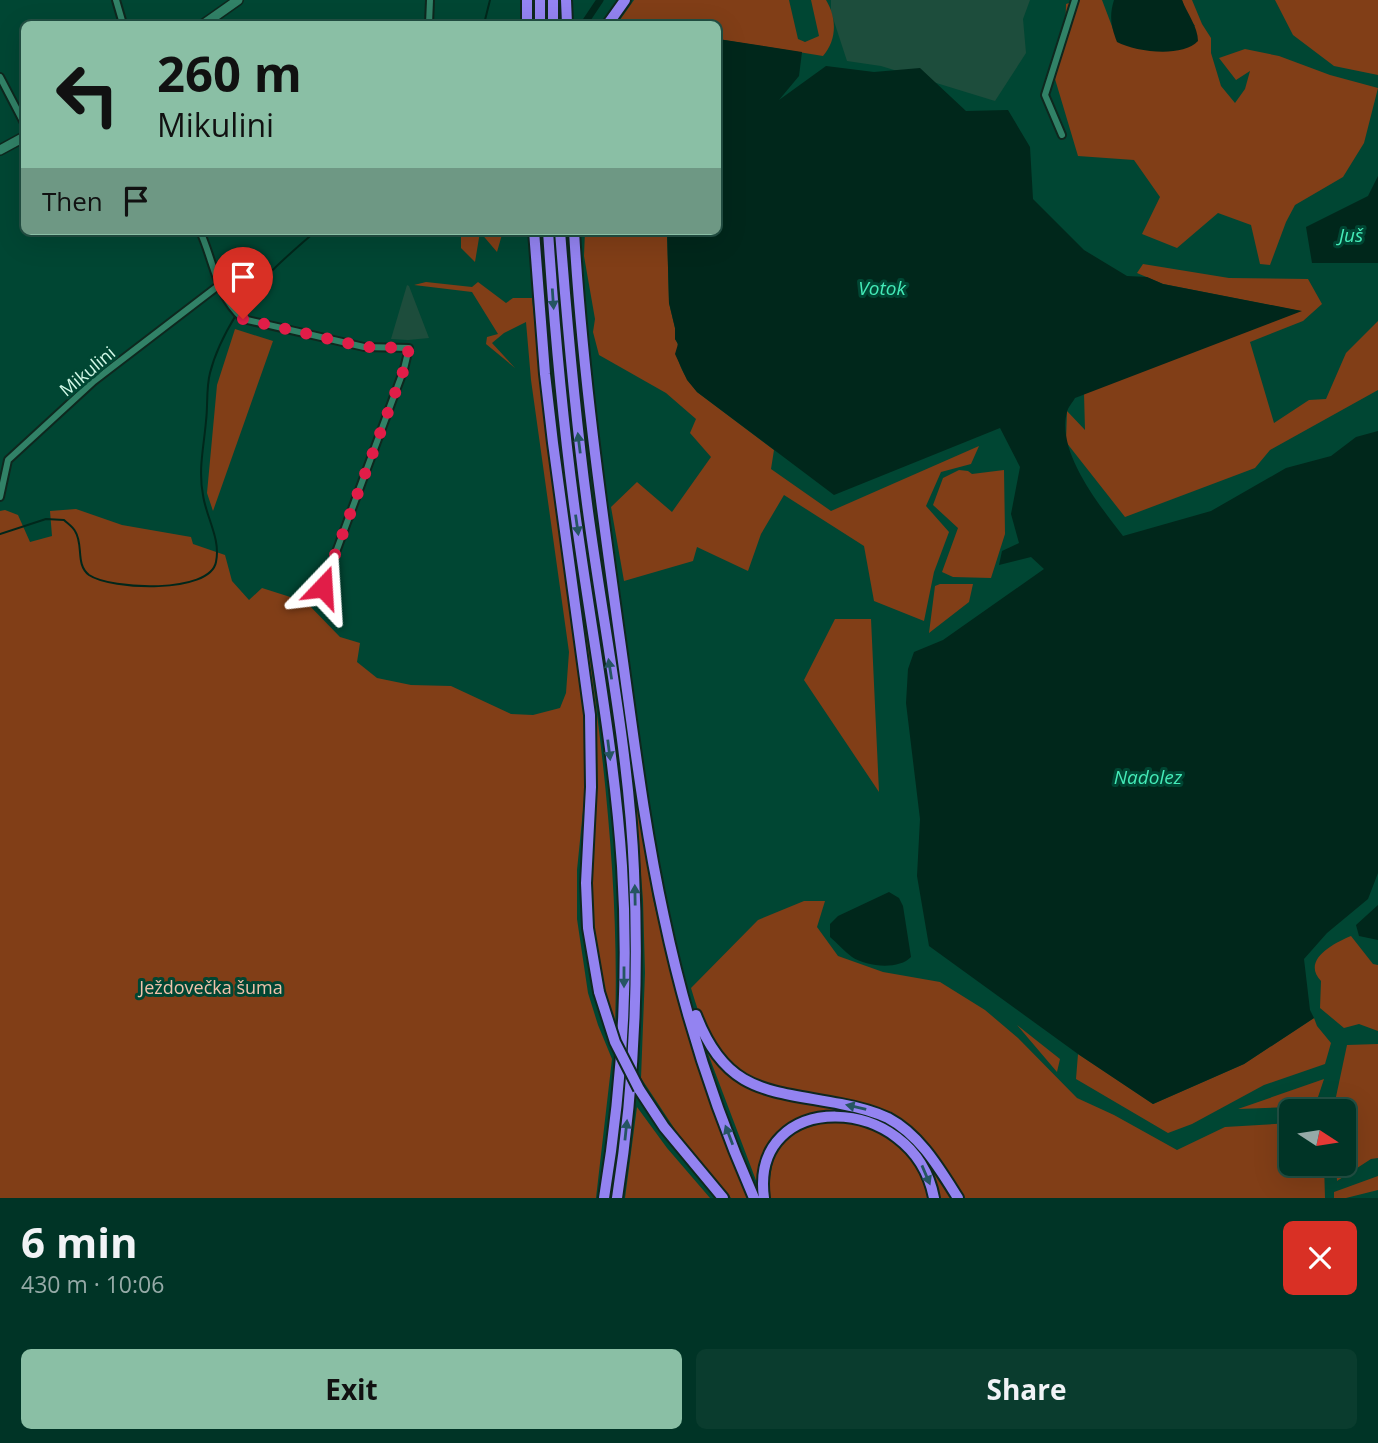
<!DOCTYPE html>
<meta charset="utf-8">
<style>
body{margin:0;font-family:"Open Sans",sans-serif;background:#0a3c2e;color:#f1f3f6;height:100vh;display:flex;flex-direction:column;font-size:26px;white-space:nowrap}
*{box-sizing:border-box;margin:0}
p{font-size:23px;color:#95aaa7}
.icon{flex:none;width:38px;height:38px;fill:none;stroke:currentColor;stroke-width:2;stroke-linecap:round;stroke-linejoin:round}
.map{position:relative;height:1198px;overflow:hidden}
.drawer{display:flex;flex-direction:column;background:#003426;flex:1}
.drawer>*{flex:none}
.top-card{position:absolute;left:21px;top:21px;width:700px;height:214px;border-radius:10px;box-shadow:0 7px 28px #0002,0 0 0 2px #224f43;background:#8abfa5;color:#111;overflow:hidden}
.needle{width:46px;rotate:102deg}
.controls{position:absolute;left:1279px;top:1099px;display:grid;gap:14px}
.controls a{display:grid;place-items:center;width:77px;height:77px;border-radius:10px;background:#003426;box-shadow:0 7px 28px #0002,0 0 0 2px #224f43;font-size:35px}
.pin{position:absolute;display:grid;place-items:center;width:60px;height:60px;color:#fff;margin:-72px -30px;border-radius:50% 50% 50% 0;rotate:-45deg;box-shadow:0 0 7px #0007}
.pin .icon{rotate:45deg}
.me{position:absolute;width:77px;margin:-38px;rotate:20deg;stroke-linejoin:round;filter:drop-shadow(0 0 5px #0008)}
.turn{display:flex;align-items:center;gap:24px;height:147px;padding:0 21px;font-size:32px}
.turn .icon{width:91px;height:91px;stroke-width:2.5}
.turn b{display:block;font-size:49px;line-height:60px}
.then{display:flex;align-items:center;height:66px;padding:0 21px;background:#0003;gap:14px;font-size:26px}
.round{display:grid;place-items:center;flex:none;width:74px;height:74px;border-radius:10px;background:#0a3c2e}
.overview{display:flex;align-items:center;justify-content:space-between;height:119px;padding:0 21px}
h1{font-size:42px;font-weight:700;line-height:52px}
.button{display:flex;gap:14px;margin-top:auto;padding:14px 21px}
.button a{flex:1;height:80px;border-radius:10px;background:#8abfa5;color:#111;font-size:28px;font-weight:700;line-height:80px;text-align:center}
.button a+a{background:#0a3c2e;color:#f1f3f6}
.map>svg:first-child{display:block}
.built{fill:#1d4d3c}
.green{fill:#813e17}
.water{fill:#00271b}
.lines{fill:none;stroke-linecap:round;stroke-linejoin:round}
.stream{stroke:#00271b;stroke-width:2}
.canal{stroke:#00271b;stroke-width:7}
.street-casing{stroke:#0e271e;stroke-width:10}
.secondary-casing{stroke:#0e271e;stroke-width:12}
.highway-casing{stroke:#0e271e;stroke-width:14}
.street{stroke:#318267;stroke-width:6}
.secondary{stroke:#318267;stroke-width:9}
.highway{stroke:#9383f1;stroke-width:10}
.highway-bridge-casing{stroke:#0e271e;stroke-width:14;stroke-linecap:butt}
.highway-bridge{stroke:#9383f1;stroke-width:10}
.oneway{fill:#255562}
.route{stroke:#e11d48;stroke-width:12;stroke-dasharray:0 21.6}
.labels{text-anchor:middle;dominant-baseline:central;stroke-width:6;stroke-linejoin:round;paint-order:stroke}
.street-label{font-size:18px;fill:#d1f8e7;stroke:#004633}
.park-label{font-size:18px;fill:#f0c2ab;stroke:#004633}
.water-label{font-size:19px;font-style:italic;fill:#44ebb8;stroke:#004633}
</style>
<div class="map">
<svg width="1378" height="1198" viewBox="0 0 1378 1198">
<rect width="100%" height="100%" fill="#004633"/>
<path class="built" d="M831,0h199l-7,19 3,34 -31,48 -114,-35 -34,-5 -16,-49z
M407,285l2,1 20,52 -21,2 -17,-1z"/>
<path class="green" d="M634,0h155l9,39 7,3 14,-6 -8,-36h15c11,18 11,40 -3,56l-105,-17v-15h-101z
M1078,0h24l11,29 82,-3 -8,-10 -5,-16h10l10,24 9,14v15l10,33 14,17 10,-14 5,-18 -14,9 -17,-22 26,-9 34,7 51,19 48,13 -14,55 -21,34 -48,28 -9,17 -16,43 -10,-1 -9,-39 -33,-12 -41,35 -35,-14 18,-37 -26,-37 -56,-4 -23,-77 10,-41 1,-34z
M1275,0h103v75l-44,-9 -41,-31z
M461,231h42l-6,21 -17,-20 -5,30 -14,-14z
M585,231h82l2,72 6,25v11c6,8 1,14 4,23 3,11 11,21 18,30l77,58 -3,19 60,42 148,-65 -8,18 -30,8 -15,34 23,26 -15,40 -10,49 -50,-20 -10,-55 -80,-51 -23,39 -13,37 -51,-24 -4,14 -69,20 -13,-74 26,-25 35,30 39,-55 -21,-24 6,-14 -30,-26 -67,-38 -6,-23 2,-13 -11,-63z
M1143,264l86,14 79,1 14,25 -19,17 -53,21 24,81 35,-23 17,-1 20,-46 32,-32v69l-108,60 -15,18 -130,49 -59,-75 1,-31 18,19 -1,-37 216,-82 -137,-27 -26,-11z
M426,282l46,5 6,-5 28,21 7,-5h19l18,163 30,214 7,65 -1,41 -9,89v49l11,74 10,32 14,34 -16,139h-596v-687l5,-1 13,5 12,27 22,-6 -2,-25 26,-2 46,16 69,12 2,7 32,11 7,26 17,19 13,-12 44,14 34,35 20,6 -3,19 20,16 34,7 40,1 60,28 22,1 27,-7 6,-15 3,-41 -38,-272 -5,-58 -22,11 -12,10 23,25 -29,-24 1,-7 11,-3 -26,-42 -58,-7z
M545,316c23,238 78,472 70,711l-11,-37 -11,-64 -2,-42 5,-143 -47,-366z
M235,329l38,12 -60,170 -6,-18 10,-108z
M959,470l9,1 4,3 32,-4 1,64 -14,44 -38,-1 -11,-5 16,-44 -25,-23 10,-27z
M940,584h33l-4,18 -40,31 6,-47z
M835,619h36l8,173 -75,-112z
M632,763l21,136 20,83 46,144 29,72h-17l-53,-64 -37,-56 4,-105 -2,-73z
M804,901h21l-8,26 21,29 45,16 57,10 45,28 33,28 59,60 37,17 63,35 48,-23 66,-4 1,41h32l1,34h-360c-20,-26 -35,-61 -64,-78 -14,-8 -36,-10 -52,-14 -45,-11 -106,-17 -134,-59 -11,-17 -18,-39 -24,-59l67,-68z
M1351,936l22,28 5,1v66l-19,-7 -15,4 -24,-20 1,-27c-20,-21 13,-38 30,-45z
M1314,1018l3,8 14,17 -6,21 -61,21 -72,39 -24,9 -92,-54 2,-25 75,50 91,-40z
M1017,1025l43,34 -3,13z
M1378,1044v114l-7,1 -34,22 -1,-17h8v-53h-11l14,-66z
M707,1051c47,65 107,41 170,68 -54,-18 -115,-1 -120,64z
M1324,1079l-9,27 -77,3z
M637,1107l30,41 43,50h-85z
M878,1118c34,20 53,48 74,80h-14c-5,-27 -19,-51 -41,-67 -6,-5 -14,-9 -19,-13z
M833,1121c10,1 23,1 33,5 33,11 54,39 62,72h-159c2,-53 11,-66 64,-77z
M1378,1176v14l-32,8h-12v-6z"/>
<path class="water" d="M1114,0h68c5,13 16,27 16,41 -16,17 -62,11 -81,1 -6,-16 -8,-26 -3,-42z
M718,39l84,13 -3,24 -20,24 47,-34 48,6 46,-4 46,43 42,-1 22,37 3,52 51,51 43,26 20,1 16,7 139,27 -227,87c-2,4 -7,9 -8,14 -11,40 33,94 56,124l88,-25 75,-43 45,-12 25,-19 22,-6v442l-10,26 -41,34 -23,26 6,51 4,8 -70,46 -91,40 -75,-50 -149,-108 -12,-70 3,-57 -14,-116 2,-34 6,-17 29,-12 101,-71 -13,-12 -32,8 3,-14 17,-8 -8,-29 9,-47 -20,-39 -166,67 -137,-103 -10,-12 -12,-26 3,-10 -3,-5v-11l-6,-25 -2,-72h51z
M1378,176v87h-66l-6,-36 62,-31z
M889,892l10,6 4,8 8,51c-12,13 -44,10 -59,0 -8,-6 -15,-14 -22,-20v-13l8,-8z
M1378,905v35l-19,-4 -3,-11z"/>
<g class="lines">
<path class="stream" d="M484,24l6,-24
M239,310c20,-30 49,-55 77,-79
M0,534l46,-15 18,1c3,3 9,7 11,11 9,14 0,33 14,44 22,15 121,19 127,-13 5,-23 -10,-45 -13,-67 -5,-26 1,-49 3,-74 2,-15 0,-33 4,-48 5,-20 15,-40 26,-58"/>
<path class="canal" d="M584,24l16,-24"/>
<g class="street-casing">
<path id="street" d="M116,0l7,24
M429,24l1,-24
M0,77l24,46
M1062,135l-17,-40 30,-95
M200,231c14,31 16,64 43,88l121,28 45,1 -5,21 -81,218
M0,497l8,-37 86,-79 124,-95"/>
</g>
<g class="secondary-casing">
<path id="secondary" d="M204,24l34,-24
M0,150l24,-13"/>
</g>
<g class="highway-casing">
<path id="highway" d="M527,0v24
M540,0v24
M553,0v24
M566,0l1,24
M608,24l17,-24
M534,231l11,143 8,69 37,272 1,72 -5,96 2,45 11,64
M548,231c6,92 14,182 26,273 16,121 40,241 48,362 7,111 0,223 -18,332
M560,231c7,91 15,183 27,273 16,122 42,244 47,367 5,110 0,219 -17,327
M574,231c8,137 27,273 46,409 13,92 24,186 44,277 20,95 51,192 90,281
M696,1015c30,79 73,75 145,89 16,3 32,7 47,14 32,17 51,50 70,80
M639,1089l25,38 59,71
M764,1198c-15,-110 150,-107 170,0"/>
</g>
<use href="#street" class="street"/>
<use href="#secondary" class="secondary"/>
<use href="#highway" class="highway"/>
<g class="highway-bridge-casing">
<path id="highway-bridge" d="M599,992l16,50 24,47"/>
</g>
<use href="#highway-bridge" class="highway-bridge"/>
</g>
<defs><path id="oneway-solid" d="M-6-.8H1V-3.2L6.5 0L1 3.2V.8H-6Z" transform="scale(1.75)"/></defs>
<g class="oneway">
<use href="#oneway-solid" transform="translate(553 299) rotate(86)"/>
<use href="#oneway-solid" transform="translate(579 443) rotate(-97)"/>
<use href="#oneway-solid" transform="translate(577 525) rotate(82)"/>
<use href="#oneway-solid" transform="translate(610 669) rotate(-99)"/>
<use href="#oneway-solid" transform="translate(609 750) rotate(83)"/>
<use href="#oneway-solid" transform="translate(635 895) rotate(-91)"/>
<use href="#oneway-solid" transform="translate(624 977) rotate(90)"/>
<use href="#oneway-solid" transform="translate(856 1107) rotate(-167)"/>
<use href="#oneway-solid" transform="translate(626 1130) rotate(-84)"/>
<use href="#oneway-solid" transform="translate(729 1135) rotate(-111)"/>
<use href="#oneway-solid" transform="translate(926 1175) rotate(67)"/>
</g>
<g class="lines">
<path class="route" d="M243,319l121,28 45,1 -5,21 -81,218"/>
</g>
<g class="labels">
<g class="street-label">
<text transform="translate(87 371) rotate(-40)">Mikulini</text>
</g>
<g class="park-label">
<text x="211" y="987">Ježdovečka šuma</text>
</g>
<g class="water-label">
<text x="1351" y="235">Juš</text>
<text x="882" y="288">Votok</text>
<text x="1148" y="777">Nadolez</text>
</g>
</g>
</svg>
<div class="controls">
<a><svg class="needle" viewBox="-14 -14 28 28"><path d="M0-13l5 13h-10z" fill="#e53935"/><path d="M0 13l5-13h-10z" fill="#95aaa7"/></svg></a>
</div>
<div class="pin" style="left:243px;top:319px;background:#d93025"><svg class="icon" aria-label="arrive" viewBox="0 0 24 24"><path d="M6 21V4h12l-3 4 3 4H6"/></svg></div>
<svg class="me" style="left:323px;top:587px" viewBox="-20 -20 40 40"><path d="M0-17L14 15 0 8-14 15z" fill="#e11d48" stroke="#fff" stroke-width="4"/></svg>
<div class="top-card">
<div class="turn"><svg class="icon" aria-label="left" viewBox="0 0 24 24"><path d="M17 20v-9H6M10 6l-5 5 5 5"/></svg><div><b>260 m</b>Mikulini</div></div>
<div class="then">Then<svg class="icon" aria-label="arrive" viewBox="0 0 24 24"><path d="M6 21V4h12l-3 4 3 4H6"/></svg></div>
</div>
</div>
<section class="drawer">
<div class="overview"><div><h1>6 min</h1><p>430 m · 10:06</p></div><a class="round" style="background:#d93025;color:#fff"><svg class="icon" aria-label="close" viewBox="0 0 24 24"><path d="M6 6l12 12M18 6L6 18"/></svg></a></div>
<div class="button"><a>Exit</a><a>Share</a></div>
</section>
